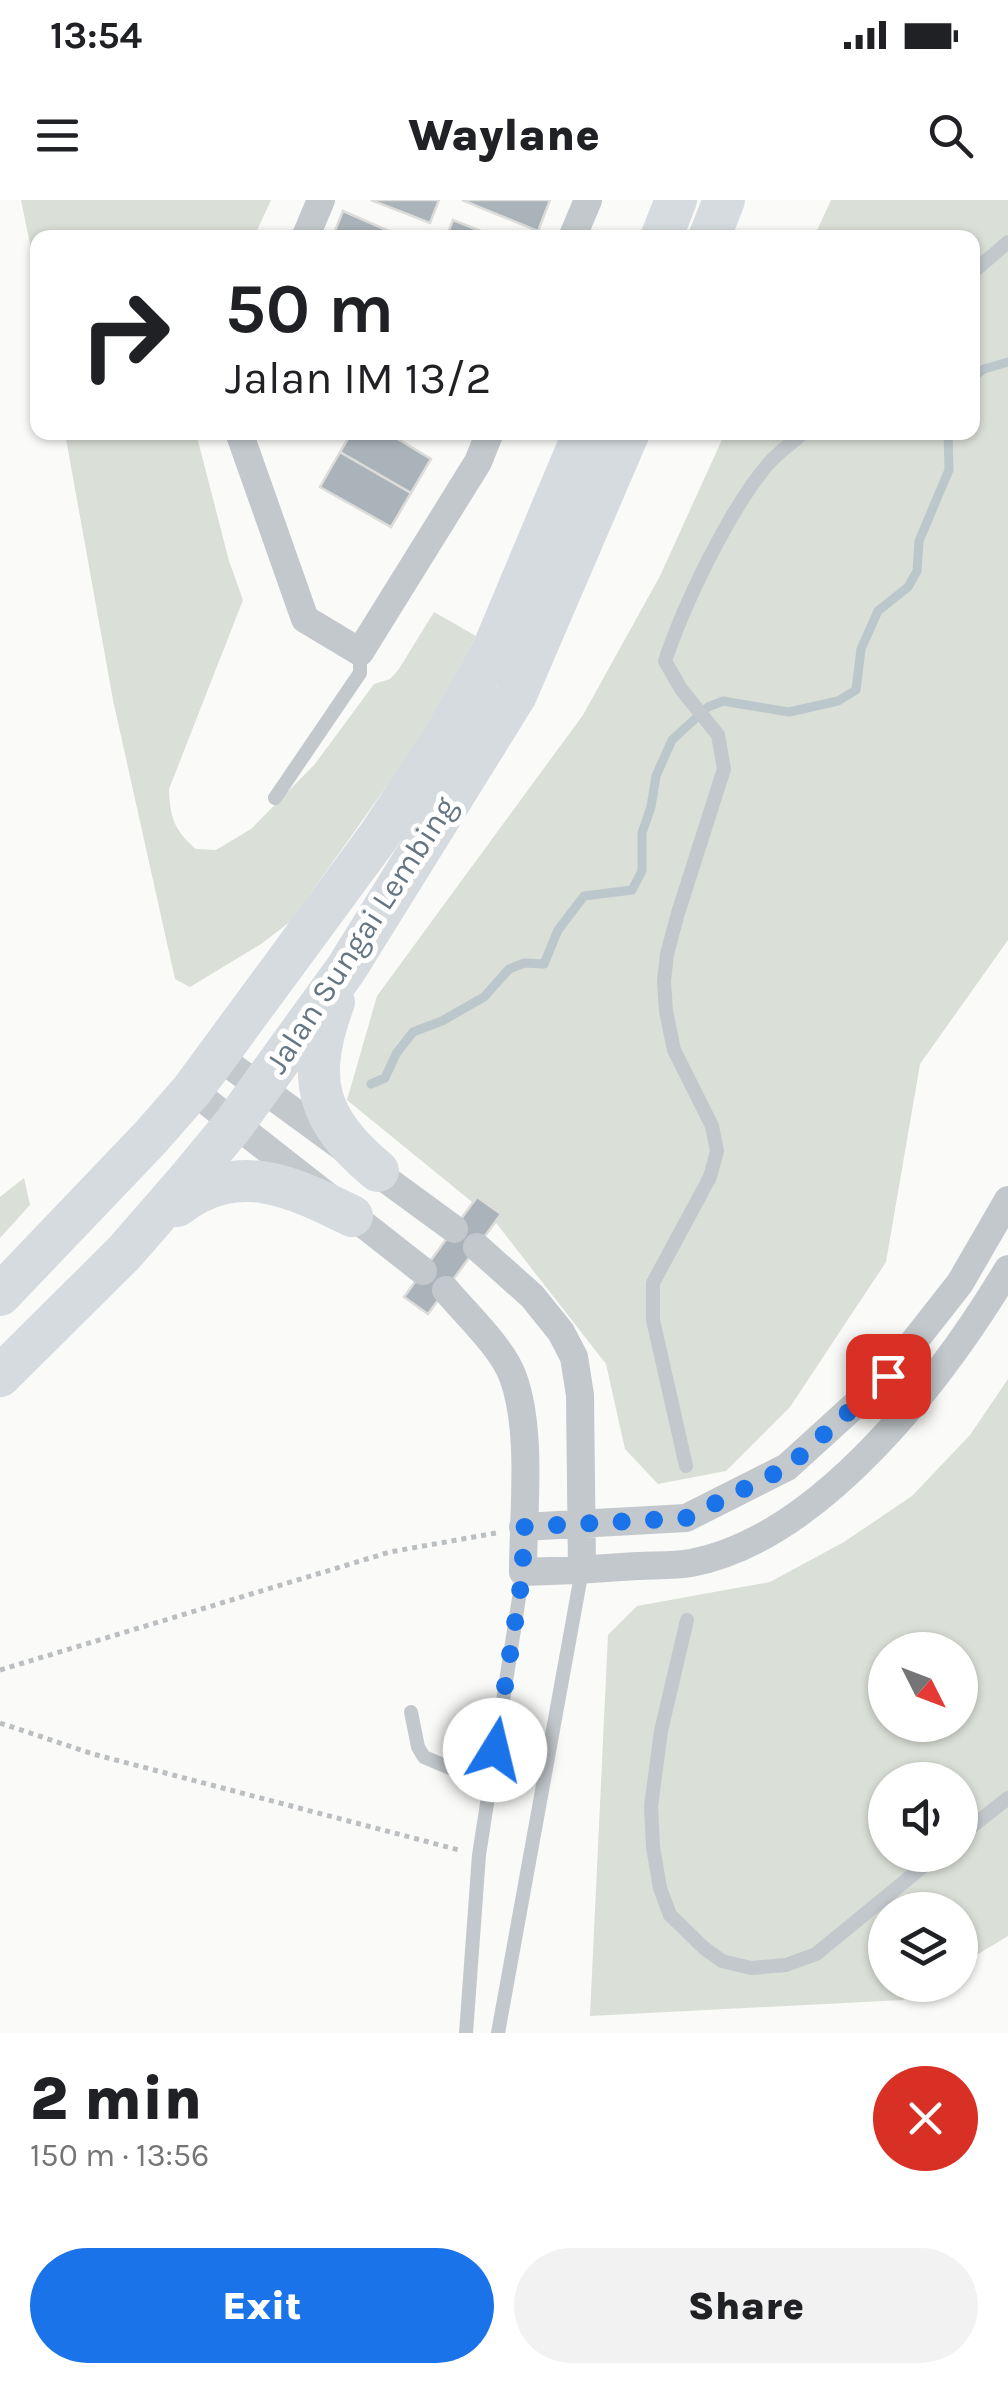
<!DOCTYPE html>
<meta charset="utf-8">
<style>
body{margin:0;font-family:Karla,sans-serif;background:#f2f2f2;color:#202124;height:100vh;display:flex;flex-direction:column;font-size:38px;white-space:nowrap}
*{box-sizing:border-box;margin:0}
p{font-size:32px;color:#757577}
.icon{flex:none;width:55px;height:55px;fill:none;stroke:currentColor;stroke-width:2;stroke-linecap:round;stroke-linejoin:round}
.map{position:relative;height:1833px;overflow:hidden}
.sheet{display:flex;flex-direction:column;background:#fff;flex:1}
.sheet>*{flex:none}
.top-card{position:absolute;left:30px;top:30px;width:950px;height:210px;border-radius:20px;box-shadow:0 2px 8px #0004;background:#fff;color:#202124;overflow:hidden}
.needle{width:65px;rotate:132deg}
.buttons{position:absolute;left:868px;top:1432px;display:grid;gap:20px}
.buttons a{display:grid;place-items:center;width:110px;height:110px;border-radius:50%;background:#fff;box-shadow:0 2px 8px #0004;font-size:50px}
.pin{position:absolute;display:grid;place-items:center;width:85px;height:85px;color:#fff;margin:-42px;border-radius:20px;box-shadow:0 5px 15px #0006}
.me{position:absolute;width:110px;margin:-55px;rotate:9deg;stroke-linejoin:round;filter:drop-shadow(0 0 8px #0008)}
.turn{display:flex;align-items:center;gap:35px;height:210px;padding:0 30px;font-size:45px}
.turn .icon{width:130px;height:130px;stroke-width:2.5}
.turn b{display:block;font-size:70px;line-height:85px}
.round{display:grid;place-items:center;flex:none;width:105px;height:105px;border-radius:52px;background:#f2f2f2}
.head{display:flex;align-items:center;justify-content:space-between;height:170px;padding:0 30px}
h1{font-size:60px;font-weight:800;line-height:75px}
.primary-button{display:flex;gap:20px;margin-top:auto;padding:20px 30px}
.primary-button a{flex:1;height:115px;border-radius:60px;background:#1a73e8;color:#fff;font-size:40px;font-weight:800;line-height:115px;text-align:center}
.primary-button a+a{background:#f2f2f2;color:#202124}
.status{display:flex;justify-content:space-between;align-items:center;height:70px;padding:0 50px;background:#fff;direction:ltr}
.status svg{height:28px;fill:currentColor}
header{display:flex;justify-content:space-between;align-items:center;height:130px;padding:0 30px;background:#fff;font-size:45px;font-weight:800}
.map>svg:first-child{display:block}
.green{fill:#dadfd7;fill-rule:evenodd}
.lines{fill:none;stroke-linecap:round;stroke-linejoin:round}
.stream{stroke:#bbc7cb;stroke-width:9}
.building{fill:#aab3b9;stroke:#dcdcda;stroke-width:2.5}
.path{stroke:#bbbfc2;stroke-width:5;stroke-dasharray:5 5;stroke-linecap:butt}
.lane{stroke:#c3c8cc;stroke-width:14}
.street{stroke:#c3c8cc;stroke-width:28}
.primary{stroke:#d6dbdf;stroke-width:42}
.route{stroke:#1a73e8;stroke-width:18;stroke-dasharray:0 32.4}
.labels{text-anchor:middle;dominant-baseline:central;stroke-width:10;stroke-linejoin:round;paint-order:stroke}
.street-label{font-size:32px;fill:#657683;stroke:#fff}
</style>
<div class="status"><b>13:54</b><svg viewBox="0 0 49 12"><path d="M0 12V9h3v3zM5 12V6h3v6zM10 12V3h3v9zM15 12V0h3v12zM26 1h20v11H26zM47 4h2v5h-2z"/></svg></div>
<header><svg class="icon" aria-label="menu" viewBox="0 0 24 24"><path d="M4 6h16M4 12h16M4 18h16"/></svg>Waylane<svg class="icon" aria-label="search" viewBox="0 0 24 24"><circle cx="10" cy="10" r="6"/><path d="M15 15l6 6"/></svg></header>
<div class="map">
<svg width="1008" height="1833" viewBox="0 0 1008 1833">
<rect width="100%" height="100%" fill="#fafaf8"/>
<path class="green" d="M21,0h250l-17,37 -216,1 -1,40z
M831,0h177v740l-88,124 -34,198 -96,145 -64,64 -68,13 -33,-35 -19,-85 -113,-145 -146,-119 30,-104 206,-281 77,-139 65,-143 247,-1v-194l-158,-1z
M65,233h131l33,128 14,39 -74,189c1,29 5,41 27,60l20,1 35,-21 64,-65 59,-80 16,-5 9,-10 35,-57 42,24 -56,103 -129,182 -30,23 -71,43 -15,-8 -62,-279z
M24,978l6,27 -30,33v-41z
M1008,1179v557l-48,29v-55h-75v75h42l-24,15 -313,16 18,-381 29,-29 133,-24 74,-40 68,-46 58,-61zM885,1450h75v75h-75zM885,1580h75v75h-75z"/>
<g class="lines">
<path class="stream" d="M972,178l12,-9 24,-7
M371,884l14,-6 11,-24 17,-22 29,-11 42,-24 25,-28 15,-6 20,1 14,-34 26,-34 48,-6 10,-19v-38l9,-26 5,-31 16,-36 36,-33 15,-6 66,11 49,-11 18,-11 5,-41 17,-38 30,-24 9,-16 2,-30 30,-71 -1,-38"/>
</g>
<path class="building" d="M371,0h68l-9,23z
M462,0h88l-12,31z
M343,11l62,27h-73z
M453,20l45,18h-52z
M352,232h34l45,27 -20,34 -71,-41z
M340,252l71,41 -20,34 -71,-40z
M477,997l24,17 -73,100 -24,-17z"/>
<g class="lines">
<path class="path" d="M0,1470l390,-118 106,-19
M0,1523l93,31 366,96"/>
<path class="lane" d="M972,73l36,-31
M275,598l85,-125v-21
M686,1266l-33,-146v-37l57,-106 7,-26 -5,-25 -38,-76 -8,-39 -2,-30 3,-27 11,-41 46,-144 -6,-34 -37,-46 -16,-28c19,-57 65,-153 104,-198 10,-11 24,-21 35,-31
M687,1420l-26,111 -10,75 2,41 7,41 10,27 34,33 18,13 29,7 35,-3 30,-11 121,-99
M411,1512l7,35 6,10 66,28
M960,1636l48,-38
M466,1833l13,-178 44,-283
M498,1833l84,-463"/>
<path class="street" d="M305,38l16,-38
M572,38l16,-38
M239,232l66,187 55,33 118,-190 12,-30
M219,857l235,172
M192,890l231,181
M477,1047l55,49 29,36 13,25 6,38 2,175
M446,1090c20,24 56,57 67,87 20,55 10,136 10,195 38,-1 76,-3 114,-6 18,-1 37,0 54,-3 131,-25 252,-186 317,-294
M523,1327l163,-9 101,-51 100,-91 73,-93 48,-83"/>
<path class="primary" d="M661,38l15,-38
M709,38l15,-38
M334,802c-28,76 -19,117 44,169
M177,1006c61,-46 114,-20 175,10
M0,1095l150,-157 42,-48 186,-253 67,-101 48,-87 91,-217
M0,1176l124,-123 67,-77 43,-52 112,-155 170,-274 113,-263"/>
</g>
<g class="lines">
<path class="route" d="M495,1550l28,-178v-45l163,-9 102,-51 100,-91"/>
</g>
<g class="labels">
<g class="street-label">
<text transform="translate(361 735) rotate(-57)">Jalan Sungai Lembing</text>
</g>
</g>
</svg>
<div class="buttons">
<a><svg class="needle" viewBox="-14 -14 28 28"><path d="M0-13l5 13h-10z" fill="#e53935"/><path d="M0 13l5-13h-10z" fill="#757577"/></svg></a>
<a><svg class="icon" aria-label="sound" viewBox="0 0 24 24"><path d="M4 9h4l5-4v14l-5-4H4zM17 9q2 3 0 6"/></svg></a>
<a><svg class="icon" aria-label="layers" viewBox="0 0 24 24"><path d="M12 4l9 5-9 5-9-5zM3 14l9 5 9-5"/></svg></a>
</div>
<div class="pin" style="left:888px;top:1176px;background:#d93025"><svg class="icon" aria-label="arrive" viewBox="0 0 24 24"><path d="M6 21V4h12l-3 4 3 4H6"/></svg></div>
<svg class="me" style="left:495px;top:1550px" viewBox="-20 -20 40 40"><circle r="19" fill="#fff"/><path d="M0-13L10 11 0 6-10 11z" fill="#1a73e8"/></svg>
<div class="top-card">
<div class="turn"><svg class="icon" aria-label="right" viewBox="0 0 24 24"><path d="M7 20v-9h11M14 6l5 5-5 5"/></svg><div><b>50 m</b>Jalan IM 13/2</div></div>
</div>
</div>
<section class="sheet">
<div class="head"><div><h1>2 min</h1><p>150 m · 13:56</p></div><a class="round" style="background:#d93025;color:#fff"><svg class="icon" aria-label="close" viewBox="0 0 24 24"><path d="M6 6l12 12M18 6L6 18"/></svg></a></div>
<div class="primary-button"><a>Exit</a><a>Share</a></div>
</section>
